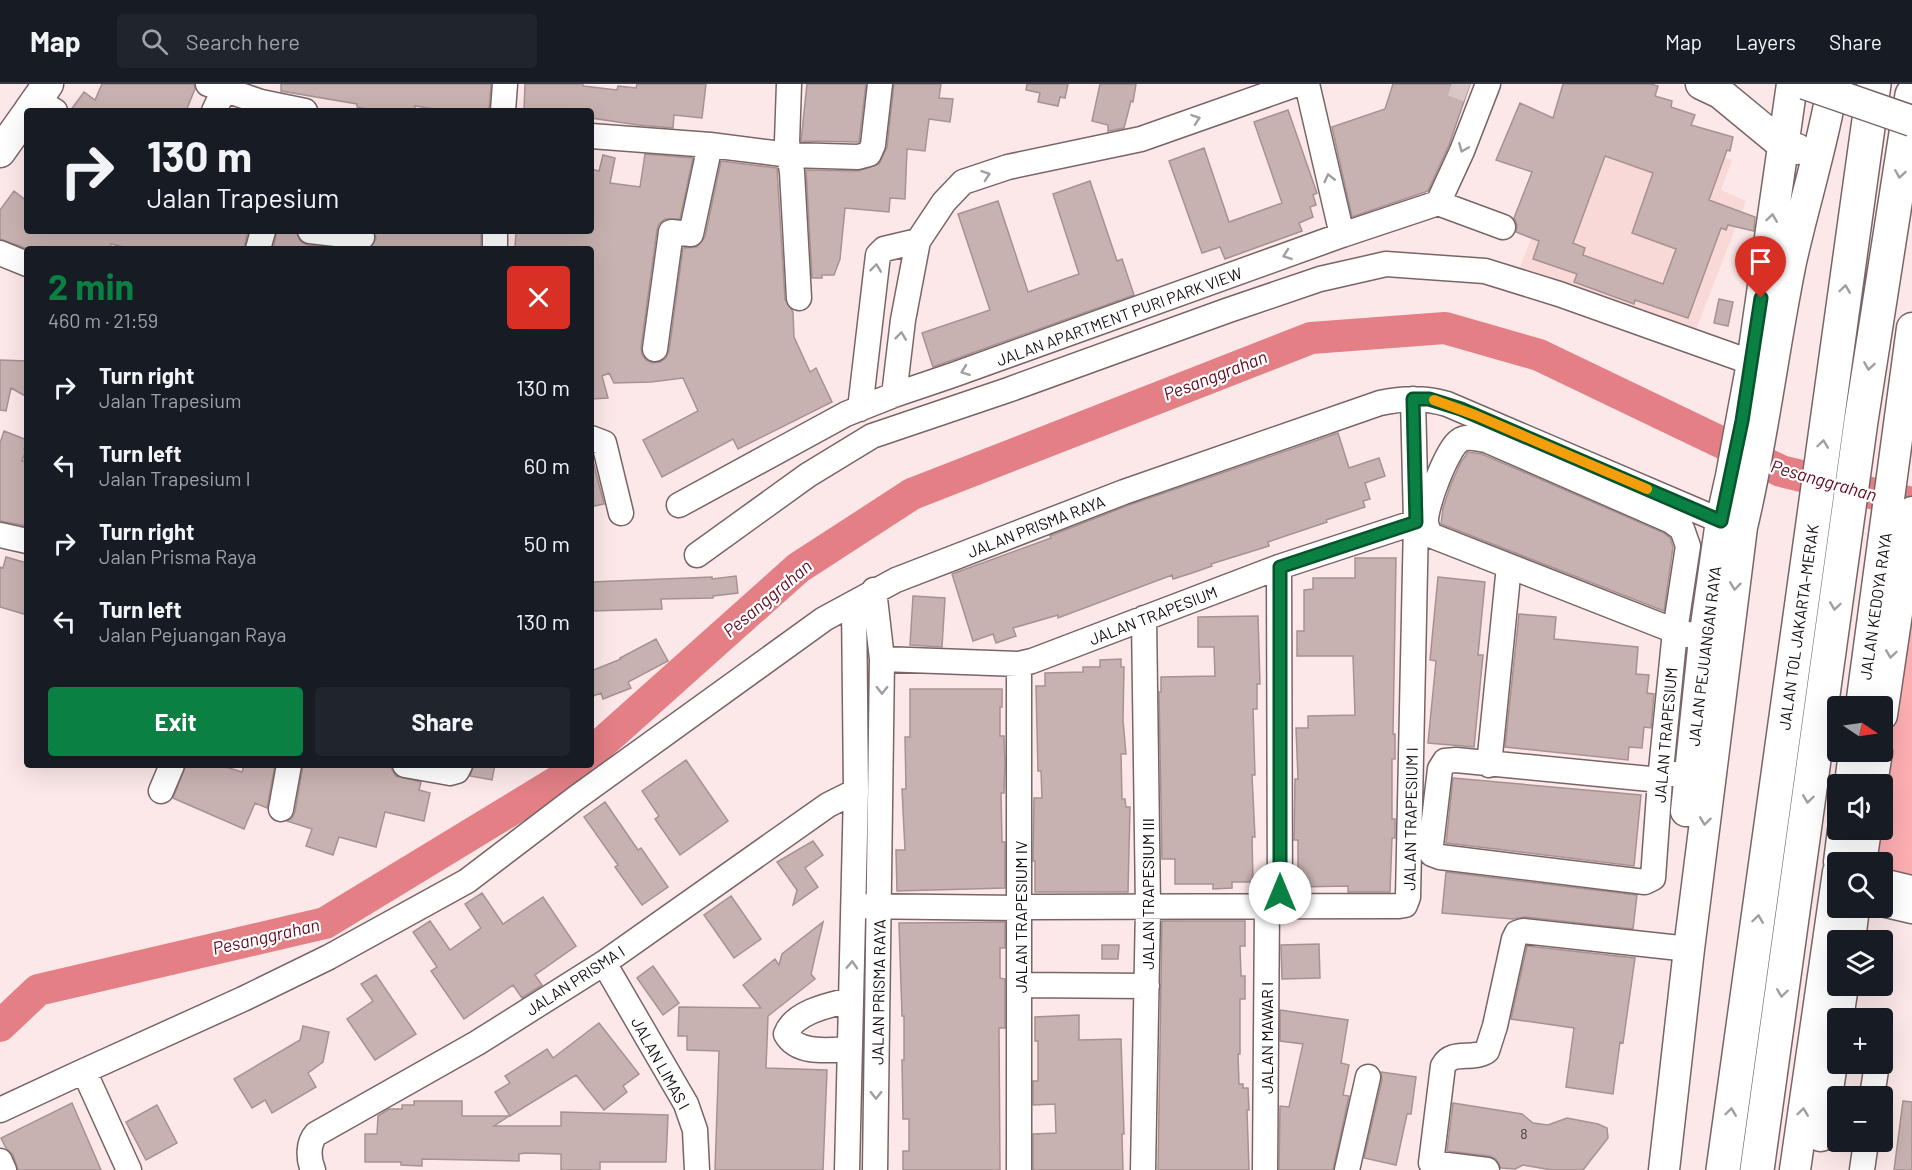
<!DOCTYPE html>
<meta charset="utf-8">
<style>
body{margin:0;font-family:Barlow,sans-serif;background:#20242c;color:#f1f3f6;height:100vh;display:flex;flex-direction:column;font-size:22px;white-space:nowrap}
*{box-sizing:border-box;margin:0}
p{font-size:20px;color:#9ea1a6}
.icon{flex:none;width:33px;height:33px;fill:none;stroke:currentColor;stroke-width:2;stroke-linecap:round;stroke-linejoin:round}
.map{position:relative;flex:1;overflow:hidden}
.side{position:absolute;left:24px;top:162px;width:570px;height:522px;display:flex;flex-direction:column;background:#171b24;border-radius:6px;box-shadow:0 6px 24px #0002}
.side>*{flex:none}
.top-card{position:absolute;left:24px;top:24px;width:570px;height:126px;border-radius:6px;box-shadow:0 6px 24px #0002;background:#171b24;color:#f1f3f6;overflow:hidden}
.needle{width:39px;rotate:103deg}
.controls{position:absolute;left:1827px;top:612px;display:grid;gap:12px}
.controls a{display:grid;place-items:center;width:66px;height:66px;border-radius:6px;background:#171b24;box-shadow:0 6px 24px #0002;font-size:30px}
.pin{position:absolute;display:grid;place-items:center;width:51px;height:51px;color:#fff;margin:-62px -26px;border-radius:50% 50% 50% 0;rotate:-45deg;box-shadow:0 0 6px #0007}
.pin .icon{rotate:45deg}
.me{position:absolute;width:66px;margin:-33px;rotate:0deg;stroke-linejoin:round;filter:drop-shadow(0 0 4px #0008)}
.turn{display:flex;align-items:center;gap:21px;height:126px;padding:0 24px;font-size:27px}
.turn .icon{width:78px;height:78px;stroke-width:2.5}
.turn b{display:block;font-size:42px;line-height:51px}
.round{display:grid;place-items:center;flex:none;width:63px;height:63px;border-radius:6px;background:#20242c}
.overview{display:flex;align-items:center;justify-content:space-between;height:102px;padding:0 24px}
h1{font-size:36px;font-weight:700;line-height:45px;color:#0b8043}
.button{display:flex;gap:12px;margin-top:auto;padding:12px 24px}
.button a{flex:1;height:69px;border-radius:6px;background:#0b8043;color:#fff;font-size:24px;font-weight:700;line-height:69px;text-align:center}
.button a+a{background:#20242c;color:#f1f3f6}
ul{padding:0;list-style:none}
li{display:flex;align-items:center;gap:18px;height:78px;padding:0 24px}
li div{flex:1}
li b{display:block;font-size:22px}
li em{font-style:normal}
header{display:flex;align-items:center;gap:36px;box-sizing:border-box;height:84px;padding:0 30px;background:#171b24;border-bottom:2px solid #363941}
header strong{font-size:28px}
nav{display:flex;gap:33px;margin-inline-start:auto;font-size:21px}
.search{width:420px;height:54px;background:#20242c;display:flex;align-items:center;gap:15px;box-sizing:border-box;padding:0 21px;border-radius:6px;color:#9ea1a6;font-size:22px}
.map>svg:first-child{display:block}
.built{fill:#f9d8d8}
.green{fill:#fcaeb1}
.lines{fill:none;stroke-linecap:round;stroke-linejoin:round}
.river{stroke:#e37f85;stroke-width:32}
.building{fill:#c8b1b1;stroke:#a79191;stroke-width:1.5;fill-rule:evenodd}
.minor-tunnel{stroke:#d9c7c7;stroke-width:24;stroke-dasharray:24 12;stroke-linecap:butt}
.minor-casing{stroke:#796565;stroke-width:27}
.major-casing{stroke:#796565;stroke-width:33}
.highway-casing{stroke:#796565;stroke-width:36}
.minor{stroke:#fff;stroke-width:24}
.major{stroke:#fff;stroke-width:30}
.highway{stroke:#fff;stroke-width:33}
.major-bridge-casing{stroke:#796565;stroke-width:33;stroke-linecap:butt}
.major-bridge{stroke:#fff;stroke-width:30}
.oneway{stroke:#a19e9f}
.route-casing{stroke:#07532c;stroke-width:15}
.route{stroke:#0b8043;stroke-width:10}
.slow{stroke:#f59e0b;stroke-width:10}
.labels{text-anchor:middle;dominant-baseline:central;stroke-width:4.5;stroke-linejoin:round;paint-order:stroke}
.number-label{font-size:14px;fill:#423637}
.street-label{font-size:16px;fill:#150d0e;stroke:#fff}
.water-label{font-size:18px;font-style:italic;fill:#65091d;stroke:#fff}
</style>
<header>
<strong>Map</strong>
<div class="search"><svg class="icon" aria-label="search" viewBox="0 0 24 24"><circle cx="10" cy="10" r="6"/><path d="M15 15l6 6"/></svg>Search here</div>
<nav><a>Map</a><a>Layers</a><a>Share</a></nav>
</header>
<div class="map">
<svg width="1912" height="1086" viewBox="0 0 1912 1086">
<rect width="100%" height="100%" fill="#fce8e8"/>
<path class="built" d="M1584,23l148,53 -11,30 25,11 -53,136 -175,-65z"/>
<path class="green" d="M1912,487v305l-29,-7 -1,-7h-6l4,-32h2l1,-21z"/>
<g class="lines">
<path class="river" d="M591,669l207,-185 114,-74 399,-156 134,-10 94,27 242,116 131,32
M0,942l38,-36 287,-67 240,-146 13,-12"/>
</g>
<path class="building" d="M102,0h92l1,5 -9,22h-116l14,-19 11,8z
M281,0h210l-2,26 -15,-1v2h-27l-32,-5v5h-39l-19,-4v-3l-76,-13z
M525,0h58v2l34,4 1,-4 18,2 1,-4h69l-4,34 -28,-3 -1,13 -35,-3 -47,-7v-7h-67z
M807,0h59l-7,58 -58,-1z
M894,0h47l-2,14 14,1 -3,23 -21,-3 -4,32 -18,-2 -2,50 -15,-1 -1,14 -44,-4 -5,51 -6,16h-12v3h-10l-6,-108 52,1 21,-7 8,-17z
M1027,0h41l-3,14 -5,-1 -2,9 -20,-4 2,-9 -14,-3z
M1100,0h36l-3,18 -2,-1 -7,27 -16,3v-6l-16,-4z
M1393,0h77l-21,61 -21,46 -76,26 -20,-90 53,-18z
M1563,0h87l8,2 -3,10 17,5 -1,6 24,8 -4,10 42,12 -3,14 -3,-1 -18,50 46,17 -1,14 -26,-6 -2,5 -5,-2 -33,90 -53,-18 -1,4 -60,-22 3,-8 -44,-15 6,-18 -23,-9 1,-7 -3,-7 18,-46 -36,-12 24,-57 33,15zM1605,72l48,17 -21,60 44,16 -13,35 -80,-29 2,-7 -12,-5z
M1288,26l29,83 -4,2 3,10 -6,2 3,10 -14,6 3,8 -77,28 -5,-12 -18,6 -33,-92 35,-13 25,74 53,-19 -28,-81z
M645,70l48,4 -13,61h-15l-6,5 -2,6 -16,117 1,8 4,5 6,3 8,-1 6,-4 3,-7 14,-103 14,-1 8,-10 16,-76 56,7 8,131 8,13 1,25 16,35 6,-4 16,34 -94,47 -5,-10 -71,38 -19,-37 55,-29 -15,-33 -32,4 -37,1 -5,-10 -7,3 6,22 -17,1v-150l-76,-1 1,-17h75v-62l8,2 4,-16 12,3 -5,25 30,4z
M1090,97l27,80 5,-2 12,36 -201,72 -11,-34 68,-23 -32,-96 40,-13 30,91 51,-18 -26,-80z
M14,107l13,10v30h221l-4,18h-112l-21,-5 -1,5h-82l-28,-10v-29z
M277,147h19l5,11 7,3 34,4h-69z
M375,147h106v18h-112l7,-10z
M1719,215l14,3 -5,24 -14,-3z
M0,276l27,1v36l-16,-9 -5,23 -6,-1z
M4,347l23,9 -3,9 2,1 -4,11h5v65l-27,-5v-78z
M1338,349l11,35 30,-10 6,18 -20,7 5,16 -7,2 2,6 -39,13 1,2 -59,20 1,4 -58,18 1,2 -20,7 -19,6 -1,-4 -114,43v-3l-45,13 3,8 -20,7 -3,-9 -20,7 -21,-67 99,-36 -1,-2 79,-31z
M1468,368l14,2 182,79 6,5 3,9 -9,64 -223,-87 2,-16 8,-24 10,-22z
M591,369l13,51 -10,2 -3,-13z
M6,473l21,6v52l-27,-8v-40l3,1z
M1355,474h41l-3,176h2v25h-3v60h3v19h-3l-2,54h-42v-6l-50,1v-47h-4l1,-61h3l-2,-51h12v-12l47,-1 -2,-59h-56v-25h7v-41l9,-1v-11h42z
M736,492l2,17 -25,3v2l-52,1 1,10 -71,2v-29l121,-5v2z
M1438,493l47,5 -7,73h5l-9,92 -46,-4 8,-82 -6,-1z
M913,512l32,2 -3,49 -32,-2z
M1519,530l37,3 -2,22 84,8 -2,27 13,1 -2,18 7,1 -3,34 -7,-1 -2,21 -13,-1 -1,13 -123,-13z
M1258,532l2,68h-3v25h-4l2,66h-3l3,62h-3l1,45h-21v6l-19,1v-5h-38v-25h-13l-3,-167h2v-15l54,-1 -1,-29h-16v-30z
M656,555l12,22 -40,21 3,6 -28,11 -2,-6 -10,4v-26l30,-12 -1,-1z
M1121,575v8h3l-1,53 3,34h-5l1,45h3l1,8h4l-2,85h-93v-31h-2l1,-63h8l-1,-27h-3l-2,-85h9v-13l38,-1v-5h17v-7z
M910,605h92v18h-2v29h4l1,27 -1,30h-3l1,49h3v46l-108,3 -1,-41h9l-3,-61h4l-1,-52h5z
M686,676l42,61 -48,34 -25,-36 4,-3 -17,-25z
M186,681h34l22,7 2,-7h31l-8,43 -12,-5 -11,26 -71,-31z
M303,681h88l1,5 4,6 25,6 -2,8 11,3 -6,28 -39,-9 -9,35 -37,-10 -6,18 -27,-9 6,-17 -25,-8 5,-3 3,-6z
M474,681h21l-3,15 -22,-4z
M1453,694l188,17 -7,71 -188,-23z
M605,718l33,48 3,-2 27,39 -26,18 -27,-38 3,-2 -34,-48z
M813,757l10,14 -18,13 13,19 -25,18 4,-15 -20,-28z
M1446,788l191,23 -4,34 -108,-12 -12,2 -71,-6z
M482,809l21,31 40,-27 33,49 -41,29 7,10 -20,13 -9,-13 -49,34 -33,-48 6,-4 -24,-35 17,-11 20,29 31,-22 -16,-24z
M731,812l30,43 -27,19 -30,-43z
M1162,837h83v25h-5l1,30h4v23h-5v55h-2l1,30h4v4h5l1,22h-2l2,60h-91z
M823,838l-12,52 4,5 -47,37 -2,52 61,2 -4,100h-108l4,-119 -32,-1v-14h-9l1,-29 82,1 -18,-23 32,-26 4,6 3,-11z
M1005,838v26h-5v30l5,1v49h-6l1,142h-97v-19h6v-32h-6l-1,-59h2v-44h-2l-3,-93z
M1319,860l1,34 -38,1 -1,-34z
M1102,861h17l-1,14h-16z
M1527,862l108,12 -12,85 -3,-1 -7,52 -47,-7 8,-59 -63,-9z
M653,882l26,37 -16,12 -26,-37z
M376,891l40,59 -41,26 -28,-41 26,-18 -12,-17z
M1280,926l68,10 -7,43 8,2 -6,30 6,1 -16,74h-54l1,-64 9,1 14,-63 -23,-3z
M1079,931v25l42,-1 3,95h-2l1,36h-90v-36l23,-1 -1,-29 -22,1v-24h5v-40h-3v-24z
M599,939l40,51 -16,12 4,6 -23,18 -28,-35 -66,41 -15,-24 15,-9 -5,-7 42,-27 6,9z
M303,942l26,6 -6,30 -15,11 8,14 -44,26 -7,-13 -13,8 -18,-29 66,-39z
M1381,988l35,5 -5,37h-4l-11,51 -32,-7 18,-78z
M414,1017h48v15h47l-15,10h67v-14l107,3 -2,47h-66v8h-39v-16l-36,-1 -6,1v7l-97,-2v7l-21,-1v-3h-36v-28h12l1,-18 11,-7h13v-4h12z
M1903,1017l9,1v68h-18z
M72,1019l29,67h-83l-5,-15 -7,-7 -5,-10z
M1453,1019l69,11 11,9 15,2 19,-7 31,6 9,4 1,10 -25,32h-31l-29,-5 -8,4 -14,-1 -5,-9 -7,-3 -42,-5z
M157,1021l20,38 -31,17 -20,-38z"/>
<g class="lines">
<path class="minor-tunnel" d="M1452,0l16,6"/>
<g class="minor-casing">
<path id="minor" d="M208,0l53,18 44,9
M789,0l-2,58 5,30 7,126
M1307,0l35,151
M50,24l5,3
M214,27l10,-21
M503,27l2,-27
M591,52l119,9 80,10 68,2 11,-3 4,-9 7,-61
M1438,119l65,24
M310,147l52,6
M258,165l5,-18
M495,165v-18
M0,169l27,11
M655,265l16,-117 20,2 19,-89
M894,311l9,-75 15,-79 26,-39 19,-20 45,-15 133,-28 156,-55
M860,325l18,-154 6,-6 34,-8
M591,354l13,5 17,70
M679,421l167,-91 48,-19 59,-20 389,-140 96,-32 24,-52 26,-67
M0,451l27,6
M697,471l111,-80 64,-39 136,-46 218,-79 94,-32 66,-15 99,7 74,23 208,74
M1279,483l1,340
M874,506l8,69 -7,511
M882,575l137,5 13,-3 247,-94 137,-45
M1019,580v506
M405,681l45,8 7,-2 3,-6
M1489,681l20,-199
M1703,700l-14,-1 -8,-9h-13l-8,6 -204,-20 -11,1 -5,8 -9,76 1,9 8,3 205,25 8,-4 7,-98 15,-149 13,-85 -6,-17 -11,-8 -185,-81c-9,-1 -20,-5 -27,1 -12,8 -34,66 -33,81 0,4 3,9 4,13l245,96 45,11
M161,707l11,-26
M281,725l8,-44
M1882,797l30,7
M1882,820l30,7
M855,822l165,2 11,-1 368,-1 6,-1 3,-8 8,-375 -3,-123
M604,879l82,141 9,26 2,40
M1020,901l127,1
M850,965c-21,1 -52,6 -64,-15 8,-22 43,-29 64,-34
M84,987l159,-72 86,-42 138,-76 109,-83 248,-179 72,-39 228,-88 256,-89c23,-5 44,-6 67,1l274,117 16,5
M1872,1012l5,-32
M0,1026l84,-39 45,99
M0,1077l4,9
M313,1086c-5,-12 -5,-27 3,-36l161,-91 127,-80 224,-158 28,-14
M847,1086l9,-379 -2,-188
M1143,1086l5,-263 -4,-289
M1265,1086l2,-264
M1347,1086l21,-93
M1487,1086l-56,-7 12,-97c9,-17 29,-5 44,-15l8,-25 19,-87 3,-6 6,-2 166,18
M1862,1086l4,-28"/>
</g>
<g class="major-casing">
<path id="major" d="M1701,0l19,9 63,52 14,4
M29,27l19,-27
M0,68l27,-38
M1861,622l51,-378
M1882,631l30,-203
M1850,700l4,-32
M1872,700l5,-32
M1686,727l18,-172 17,-118 10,-45 21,-113 40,-279
M1839,778l4,-32
M1861,778l5,-32
M1850,856l4,-32
M1838,934l5,-32
M1821,1052l17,-113
M1664,1086l25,-221 53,-422c21,-87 31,-177 49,-265 13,-59 32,-118 42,-178
M1795,1086l43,-298"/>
</g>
<g class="highway-casing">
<path id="highway" d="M1723,1086l151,-1086
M1757,1086l104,-749 51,-326"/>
</g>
<use href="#minor" class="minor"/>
<use href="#major" class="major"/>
<use href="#highway" class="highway"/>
<g class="major-bridge-casing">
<path id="major-bridge" d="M1805,0l107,37"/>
</g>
<use href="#major-bridge" class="major-bridge"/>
</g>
<defs><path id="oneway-chevron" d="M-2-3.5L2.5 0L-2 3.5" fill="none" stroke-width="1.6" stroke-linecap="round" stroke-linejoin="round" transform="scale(1.5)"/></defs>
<g class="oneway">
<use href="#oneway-chevron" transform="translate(1196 35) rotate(-19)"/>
<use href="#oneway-chevron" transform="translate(1463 64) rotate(112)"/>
<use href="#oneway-chevron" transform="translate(1900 90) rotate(99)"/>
<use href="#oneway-chevron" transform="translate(986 91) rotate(-19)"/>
<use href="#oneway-chevron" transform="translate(1329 94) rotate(-103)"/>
<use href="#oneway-chevron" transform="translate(1772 134) rotate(-82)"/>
<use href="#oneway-chevron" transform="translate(1287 171) rotate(160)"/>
<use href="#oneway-chevron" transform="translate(876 184) rotate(-83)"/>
<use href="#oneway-chevron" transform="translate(1845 205) rotate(-82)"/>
<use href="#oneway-chevron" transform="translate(901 252) rotate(-83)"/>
<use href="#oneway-chevron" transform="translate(1869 282) rotate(99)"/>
<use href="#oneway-chevron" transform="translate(965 287) rotate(160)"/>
<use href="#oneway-chevron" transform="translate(1823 360) rotate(-82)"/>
<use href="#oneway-chevron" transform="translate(1735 502) rotate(97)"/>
<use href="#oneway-chevron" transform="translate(1835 522) rotate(98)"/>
<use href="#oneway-chevron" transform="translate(1891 570) rotate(98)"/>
<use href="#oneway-chevron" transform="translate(882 606) rotate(91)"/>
<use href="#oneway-chevron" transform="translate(1808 715) rotate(98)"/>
<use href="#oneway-chevron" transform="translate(1705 737) rotate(97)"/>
<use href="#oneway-chevron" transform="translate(1758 835) rotate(-82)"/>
<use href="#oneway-chevron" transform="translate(852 881) rotate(-87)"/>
<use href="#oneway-chevron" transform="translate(1782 909) rotate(98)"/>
<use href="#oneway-chevron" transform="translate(876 1011) rotate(91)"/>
<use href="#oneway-chevron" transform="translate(1731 1028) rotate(-82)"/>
<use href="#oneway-chevron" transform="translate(1803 1028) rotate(-82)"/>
</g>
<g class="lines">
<g class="route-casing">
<path id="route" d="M1280,809v-326l136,-45 -3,-123h16l32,10 260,112 21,-100 19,-123"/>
</g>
<use href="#route" class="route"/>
<path class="slow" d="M1434,316l41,15 172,74"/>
</g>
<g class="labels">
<g class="number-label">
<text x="1524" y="1049">8</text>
</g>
<g class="street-label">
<text transform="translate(1119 232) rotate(-20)">JALAN APARTMENT PURI PARK VIEW</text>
<text transform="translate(1036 442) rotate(-21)">JALAN PRISMA RAYA</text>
<text transform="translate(1875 522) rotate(-82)">JALAN KEDOYA RAYA</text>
<text transform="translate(1153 531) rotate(-21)">JALAN TRAPESIUM</text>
<text transform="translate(1798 543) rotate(-82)">JALAN TOL JAKARTA–MERAK</text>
<text transform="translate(1704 572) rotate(-83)">JALAN PEJUANGAN RAYA</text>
<text transform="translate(1665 651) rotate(-85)">JALAN TRAPESIUM</text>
<text transform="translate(1410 735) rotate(-89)">JALAN TRAPESIUM I</text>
<text transform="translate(1147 810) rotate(-90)">JALAN TRAPESIUM III</text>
<text transform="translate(1020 833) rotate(-90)">JALAN TRAPESIUM IV</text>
<text transform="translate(575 896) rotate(-33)">JALAN PRISMA I</text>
<text transform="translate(878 908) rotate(-89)">JALAN PRISMA RAYA</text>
<text transform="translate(1266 954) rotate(-90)">JALAN MAWAR I</text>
<text transform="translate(661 979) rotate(61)">JALAN LIMAS I</text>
</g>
<g class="water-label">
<text transform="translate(1215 291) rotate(-21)">Pesanggrahan</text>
<text transform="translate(1824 396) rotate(16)">Pesanggrahan</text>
<text transform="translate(767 514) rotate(-40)">Pesanggrahan</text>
<text transform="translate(266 852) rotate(-13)">Pesanggrahan</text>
</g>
</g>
</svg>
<div class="controls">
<a><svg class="needle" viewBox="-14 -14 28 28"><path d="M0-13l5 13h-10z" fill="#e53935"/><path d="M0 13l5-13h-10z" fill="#9ea1a6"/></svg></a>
<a><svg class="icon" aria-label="sound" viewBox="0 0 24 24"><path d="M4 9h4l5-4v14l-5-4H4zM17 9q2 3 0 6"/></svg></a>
<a><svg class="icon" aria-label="search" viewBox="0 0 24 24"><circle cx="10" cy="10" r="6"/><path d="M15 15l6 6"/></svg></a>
<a><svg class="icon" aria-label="layers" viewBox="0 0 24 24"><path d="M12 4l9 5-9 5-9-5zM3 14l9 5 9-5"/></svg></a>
<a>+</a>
<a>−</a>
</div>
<div class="pin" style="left:1761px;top:214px;background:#d93025"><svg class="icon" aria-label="arrive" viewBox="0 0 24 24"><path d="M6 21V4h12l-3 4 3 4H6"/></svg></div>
<svg class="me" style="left:1280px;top:809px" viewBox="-20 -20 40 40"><circle r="19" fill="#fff"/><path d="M0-13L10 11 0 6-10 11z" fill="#0b8043"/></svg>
<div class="top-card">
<div class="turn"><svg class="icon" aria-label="right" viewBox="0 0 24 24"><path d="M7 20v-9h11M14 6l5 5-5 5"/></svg><div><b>130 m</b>Jalan Trapesium</div></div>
</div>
<section class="side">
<div class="overview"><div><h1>2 min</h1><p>460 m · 21:59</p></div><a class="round" style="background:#d93025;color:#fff"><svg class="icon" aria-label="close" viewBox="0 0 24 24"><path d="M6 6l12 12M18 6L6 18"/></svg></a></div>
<ul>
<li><svg class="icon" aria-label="right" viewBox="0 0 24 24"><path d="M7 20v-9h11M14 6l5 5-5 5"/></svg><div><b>Turn right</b><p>Jalan Trapesium</p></div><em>130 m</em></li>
<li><svg class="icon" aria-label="left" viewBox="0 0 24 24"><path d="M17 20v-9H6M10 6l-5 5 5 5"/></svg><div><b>Turn left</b><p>Jalan Trapesium I</p></div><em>60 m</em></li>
<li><svg class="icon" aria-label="right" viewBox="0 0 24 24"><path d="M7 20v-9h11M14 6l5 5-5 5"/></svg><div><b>Turn right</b><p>Jalan Prisma Raya</p></div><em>50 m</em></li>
<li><svg class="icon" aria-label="left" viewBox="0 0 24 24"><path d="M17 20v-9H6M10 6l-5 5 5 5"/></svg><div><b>Turn left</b><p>Jalan Pejuangan Raya</p></div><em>130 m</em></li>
</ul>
<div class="button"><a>Exit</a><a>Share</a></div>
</section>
</div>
